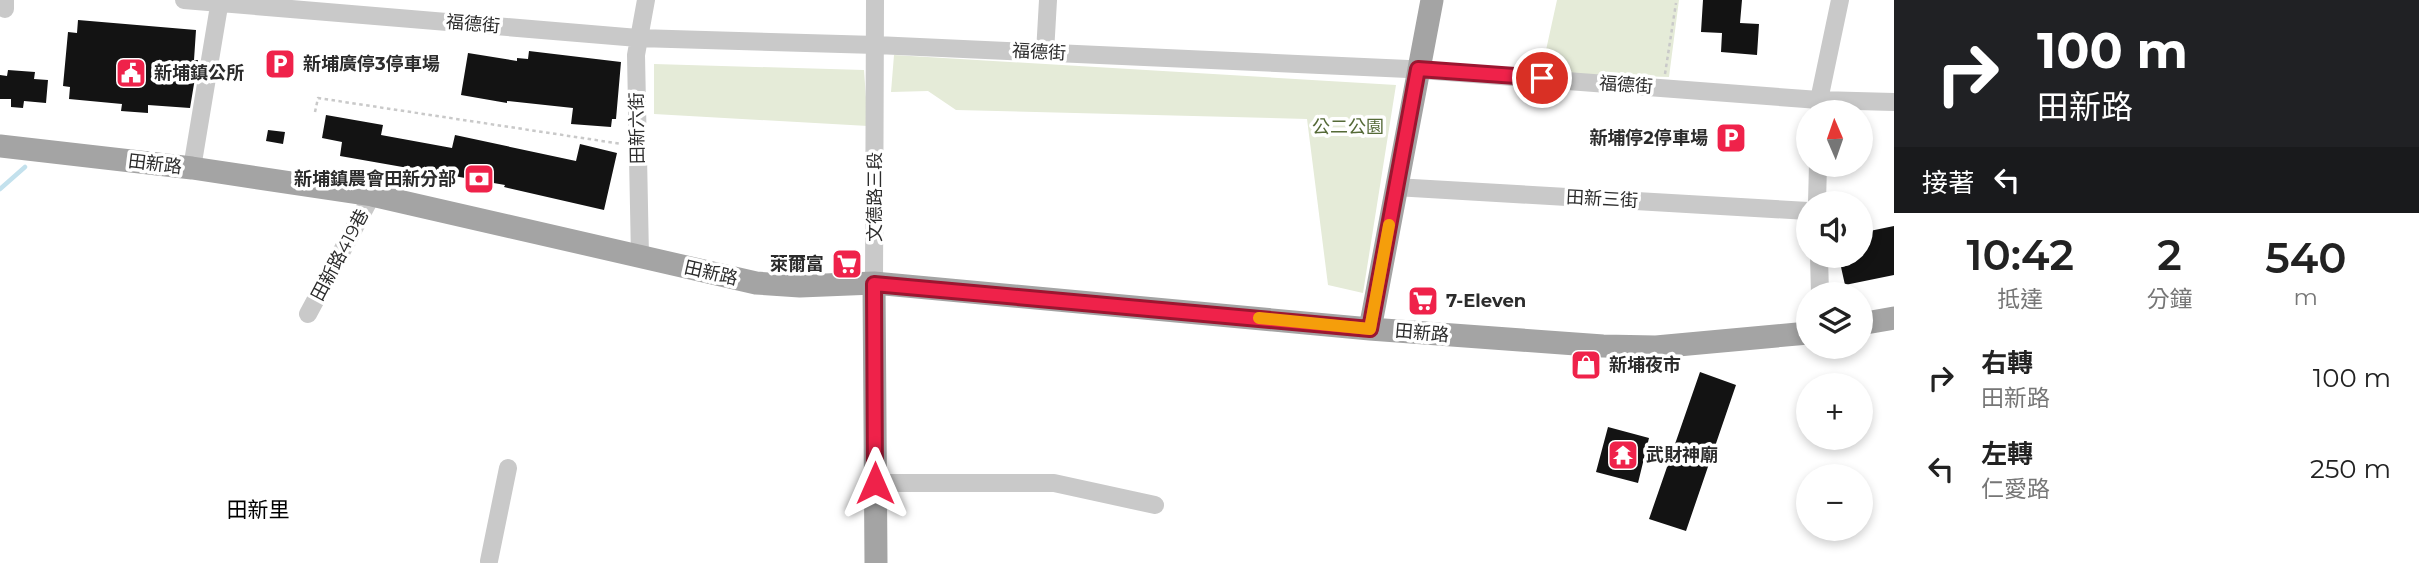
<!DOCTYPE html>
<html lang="zh-TW">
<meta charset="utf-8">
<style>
body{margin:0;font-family:Montserrat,"Noto Sans TC",sans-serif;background:#f6f6f6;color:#222;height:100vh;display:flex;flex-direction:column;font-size:26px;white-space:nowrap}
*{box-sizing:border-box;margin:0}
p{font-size:23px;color:#767676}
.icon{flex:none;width:38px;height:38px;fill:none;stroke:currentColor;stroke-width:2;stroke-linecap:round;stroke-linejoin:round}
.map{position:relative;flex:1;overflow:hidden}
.panel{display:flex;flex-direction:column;background:#fff;width:525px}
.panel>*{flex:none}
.guide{background:#202124;color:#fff;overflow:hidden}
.needle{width:46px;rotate:358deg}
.tools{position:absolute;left:1796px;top:100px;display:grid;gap:14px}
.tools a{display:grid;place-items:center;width:77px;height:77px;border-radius:50%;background:#fff;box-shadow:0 4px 10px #0003;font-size:35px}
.pin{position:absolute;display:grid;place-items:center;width:60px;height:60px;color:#fff;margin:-30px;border:4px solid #fff;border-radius:50%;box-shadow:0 2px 7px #0007}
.me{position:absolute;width:77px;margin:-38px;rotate:0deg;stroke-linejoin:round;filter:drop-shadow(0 0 5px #0008)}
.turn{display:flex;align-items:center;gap:24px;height:147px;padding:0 28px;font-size:32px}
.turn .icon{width:91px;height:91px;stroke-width:2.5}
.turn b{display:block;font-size:49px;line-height:60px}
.then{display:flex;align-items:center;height:66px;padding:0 28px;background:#0003;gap:14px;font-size:26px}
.eta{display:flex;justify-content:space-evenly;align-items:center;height:119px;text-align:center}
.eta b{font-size:42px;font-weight:600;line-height:49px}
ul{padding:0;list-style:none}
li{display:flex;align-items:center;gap:21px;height:91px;padding:0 28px}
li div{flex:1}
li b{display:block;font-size:26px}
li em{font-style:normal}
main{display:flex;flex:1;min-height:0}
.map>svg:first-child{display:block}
.green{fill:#e5ebd8}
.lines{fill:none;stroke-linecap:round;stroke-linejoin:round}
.stream{stroke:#c3e1ed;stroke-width:4.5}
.building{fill:#131313}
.path{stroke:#c9c9c9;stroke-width:2.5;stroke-dasharray:3.5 3.5;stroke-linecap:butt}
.minor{stroke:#c9c9c9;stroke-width:18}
.major{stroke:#a4a4a4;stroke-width:23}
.route-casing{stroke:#9b1630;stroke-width:18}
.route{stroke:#ef224a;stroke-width:12}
.slow{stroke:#f59e0b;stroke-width:12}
.labels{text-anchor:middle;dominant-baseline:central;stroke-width:7;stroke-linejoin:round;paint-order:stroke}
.street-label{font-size:18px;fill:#2c2c2c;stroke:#fff}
.poi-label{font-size:18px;font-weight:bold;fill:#2c2c2c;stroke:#fff;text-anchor:start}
.park-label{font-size:18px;fill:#556a37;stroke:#fff}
.quarter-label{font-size:21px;fill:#000;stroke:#fff}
</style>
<main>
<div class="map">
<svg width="1894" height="563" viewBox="0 0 1894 563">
<rect width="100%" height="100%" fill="#fff"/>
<path class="green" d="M1557,0h122l-10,77 -128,-4z
M894,55l502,30 -33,208 -35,-8 -21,-166 -351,-9 -28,-19 -37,1z
M654,64l210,6 4,56 -214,-12z"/>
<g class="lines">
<path class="stream" d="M0,189l25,-22"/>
</g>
<path class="building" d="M1703,0h39l-2,23 19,1 -2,31 -36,-3 1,-19 -21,-1z
M78,20l118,10 -2,30h4l-8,48 -42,-3v8l-27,-2 1,-7 -53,-5 1,-12 -7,-1 5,-54 9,1z
M529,51l92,11 -5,57h-4l-1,8 -40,-3 2,-16 -66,-7v2l-46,-8 7,-42 49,8v-3l11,1z
M8,70l27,2 -1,7 14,1 -2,23 -22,-2 -1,7 -12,-1v-8h-11v-24l7,1z
M326,115l57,10 -2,10 71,13 3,-13 121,26 4,-17 37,9 -13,57 -100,-23 1,-2 -165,-29 2,-14 -20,-4z
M268,130l17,2 -2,12 -17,-3z
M1894,226v49l-49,10 -4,-18 9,-2 -2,-9h12v-23z
M1700,372l36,13 -50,146 -37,-12z
M1608,427l41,11 -11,45 -42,-11z"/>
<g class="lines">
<path class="path" d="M1665,74l11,-71
M315,112l3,-14 304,46"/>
<path class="minor" d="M184,0l454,38 238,7 532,24 411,31 75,2
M5,9v-9
M1045,53l3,-53
M1819,112v-12l21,-100
M192,168l28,-168
M1395,187l413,24
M1817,203l1,-39
M1819,256l1,38
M640,257l-4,-202 10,-55
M874,283l1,-283
M308,314l64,-119
M875,483h179l101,22
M489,561l19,-93"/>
<path class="major" d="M0,146l192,22 180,27 384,88 44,3 74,-3 496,46 233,17 53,1 152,-14
M874,283l2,280
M1860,324l34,-6
M1370,329l62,-329"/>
</g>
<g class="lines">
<g class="route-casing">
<path id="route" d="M875,483l-1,-199 496,45 48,-260 124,9"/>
</g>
<use href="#route" class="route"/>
<path class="slow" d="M1259,318l111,11 19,-104"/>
</g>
<defs>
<g id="parking-square" transform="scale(1.575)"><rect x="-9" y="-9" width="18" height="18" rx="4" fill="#ef224a" stroke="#fff"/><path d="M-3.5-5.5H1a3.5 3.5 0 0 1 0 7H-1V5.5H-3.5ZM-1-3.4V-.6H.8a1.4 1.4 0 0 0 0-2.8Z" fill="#fff"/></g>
<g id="civic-square" transform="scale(1.575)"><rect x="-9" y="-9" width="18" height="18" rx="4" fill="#ef224a" stroke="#fff"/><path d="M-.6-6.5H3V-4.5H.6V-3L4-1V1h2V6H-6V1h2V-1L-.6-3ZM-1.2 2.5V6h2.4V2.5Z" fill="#fff"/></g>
<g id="bank-square" transform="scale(1.575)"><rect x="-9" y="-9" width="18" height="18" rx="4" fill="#ef224a" stroke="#fff"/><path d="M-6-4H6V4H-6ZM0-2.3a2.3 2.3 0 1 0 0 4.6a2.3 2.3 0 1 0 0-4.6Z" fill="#fff"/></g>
<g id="supermarket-square" transform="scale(1.575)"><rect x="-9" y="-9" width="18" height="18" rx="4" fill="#ef224a" stroke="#fff"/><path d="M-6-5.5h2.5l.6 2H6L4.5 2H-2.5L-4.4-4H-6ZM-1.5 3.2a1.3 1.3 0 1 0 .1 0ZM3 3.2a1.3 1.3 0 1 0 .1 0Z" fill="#fff"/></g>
<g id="shop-square" transform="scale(1.575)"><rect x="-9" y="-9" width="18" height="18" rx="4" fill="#ef224a" stroke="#fff"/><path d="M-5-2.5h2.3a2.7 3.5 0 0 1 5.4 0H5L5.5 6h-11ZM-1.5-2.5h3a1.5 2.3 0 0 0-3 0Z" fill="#fff"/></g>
<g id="temple-square" transform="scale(1.575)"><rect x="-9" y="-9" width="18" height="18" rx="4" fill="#ef224a" stroke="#fff"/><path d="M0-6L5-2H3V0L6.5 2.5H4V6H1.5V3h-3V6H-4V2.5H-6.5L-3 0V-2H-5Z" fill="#fff"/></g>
</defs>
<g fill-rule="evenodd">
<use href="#parking-square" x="280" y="64"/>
<use href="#civic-square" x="131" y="73"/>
<use href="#parking-square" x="1731" y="138"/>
<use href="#bank-square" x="479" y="179"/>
<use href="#supermarket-square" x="847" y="264"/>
<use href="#supermarket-square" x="1423" y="301"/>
<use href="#shop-square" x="1586" y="365"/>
<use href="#temple-square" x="1623" y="455"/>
</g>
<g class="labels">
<g class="street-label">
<text transform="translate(473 24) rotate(5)">福德街</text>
<text transform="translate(1039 52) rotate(3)">福德街</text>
<text transform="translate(1626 85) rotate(4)">福德街</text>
<text transform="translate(637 128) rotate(-91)">田新六街</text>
<text transform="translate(155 164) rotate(7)">田新路</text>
<text transform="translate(875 197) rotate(-90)">文德路三段</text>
<text transform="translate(1602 199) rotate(3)">田新三街</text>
<text transform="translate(340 255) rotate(-62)">田新路419巷</text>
<text transform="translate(711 273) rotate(13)">田新路</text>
<text transform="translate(1422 333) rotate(5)">田新路</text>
</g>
<g class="poi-label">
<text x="303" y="64">新埔廣停3停車場</text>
<text x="154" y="73">新埔鎮公所</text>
<text x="1708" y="138" text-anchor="end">新埔停2停車場</text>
<text x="456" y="179" text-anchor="end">新埔鎮農會田新分部</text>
<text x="824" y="264" text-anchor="end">萊爾富</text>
<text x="1446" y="301">7-Eleven</text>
<text x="1609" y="365">新埔夜市</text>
<text x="1646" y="455">武財神廟</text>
</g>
<g class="park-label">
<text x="1348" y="127">公二公園</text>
</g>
<g class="quarter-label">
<text x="258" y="509">田新里</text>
</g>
</g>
</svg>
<div class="tools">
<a><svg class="needle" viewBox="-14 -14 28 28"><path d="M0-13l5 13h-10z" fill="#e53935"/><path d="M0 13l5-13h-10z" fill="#767676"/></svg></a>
<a><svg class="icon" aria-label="sound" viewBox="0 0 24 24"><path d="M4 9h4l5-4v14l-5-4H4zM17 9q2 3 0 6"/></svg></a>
<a><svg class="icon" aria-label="layers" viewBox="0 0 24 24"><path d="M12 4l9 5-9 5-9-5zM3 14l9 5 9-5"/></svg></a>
<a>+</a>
<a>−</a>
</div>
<div class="pin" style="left:1542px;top:78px;background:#d93025"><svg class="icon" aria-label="arrive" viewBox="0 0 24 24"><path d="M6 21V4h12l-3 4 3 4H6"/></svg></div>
<svg class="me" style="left:875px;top:483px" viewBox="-20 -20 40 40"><path d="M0-17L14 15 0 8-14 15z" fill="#ef224a" stroke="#fff" stroke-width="4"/></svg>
</div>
<section class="panel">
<div class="guide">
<div class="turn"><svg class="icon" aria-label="right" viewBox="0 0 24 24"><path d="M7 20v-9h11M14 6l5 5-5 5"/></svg><div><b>100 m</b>田新路</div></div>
<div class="then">接著<svg class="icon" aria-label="left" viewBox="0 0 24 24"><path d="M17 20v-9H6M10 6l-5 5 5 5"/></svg></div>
</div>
<div class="eta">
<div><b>10:42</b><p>抵達</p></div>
<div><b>2</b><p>分鐘</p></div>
<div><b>540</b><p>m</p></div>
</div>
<ul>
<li><svg class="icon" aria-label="right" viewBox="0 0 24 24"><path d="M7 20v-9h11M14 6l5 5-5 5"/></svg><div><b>右轉</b><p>田新路</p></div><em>100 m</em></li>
<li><svg class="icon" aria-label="left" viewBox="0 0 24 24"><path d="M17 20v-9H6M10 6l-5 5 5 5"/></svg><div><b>左轉</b><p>仁愛路</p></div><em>250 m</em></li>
</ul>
</section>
</main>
